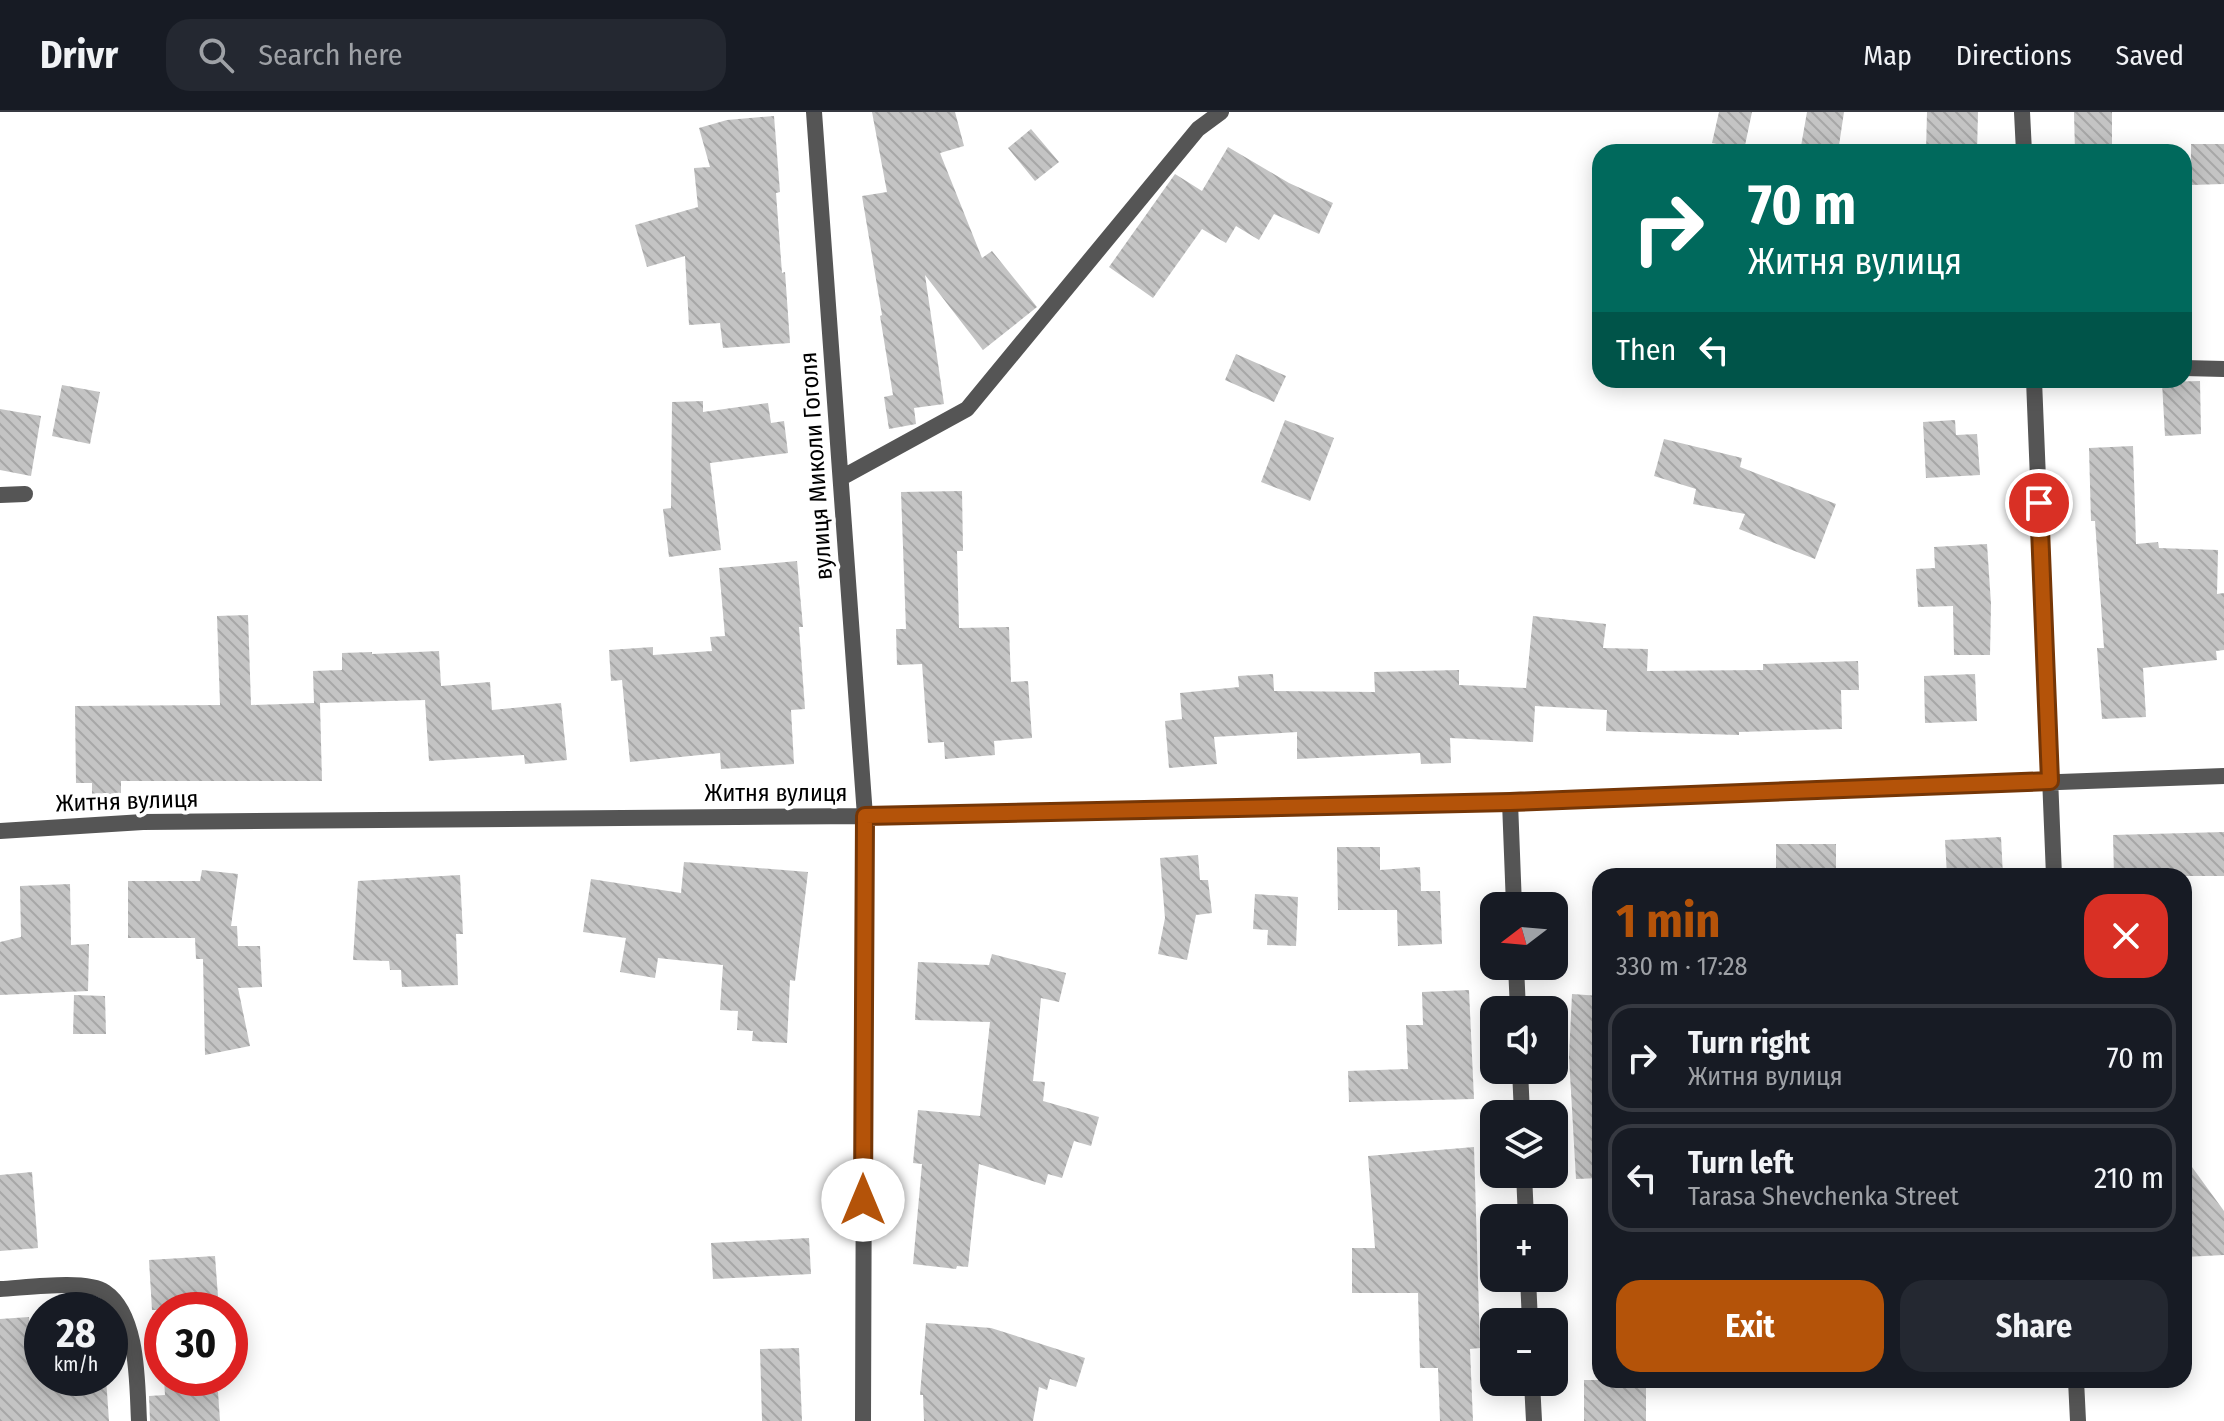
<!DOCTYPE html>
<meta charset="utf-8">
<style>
body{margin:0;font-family:"Fira Sans Condensed",sans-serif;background:#242831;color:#f1f3f6;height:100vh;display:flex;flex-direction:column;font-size:30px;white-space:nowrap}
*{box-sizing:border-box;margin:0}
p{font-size:26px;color:#9ea1a6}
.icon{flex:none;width:44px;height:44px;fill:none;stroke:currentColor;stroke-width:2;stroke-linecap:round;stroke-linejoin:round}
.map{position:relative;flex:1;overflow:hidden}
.drawer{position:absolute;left:1592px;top:756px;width:600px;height:520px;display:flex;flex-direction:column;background:#171b24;border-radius:24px;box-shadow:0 4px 20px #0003}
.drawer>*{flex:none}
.banner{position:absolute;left:1592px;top:32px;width:600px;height:244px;border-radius:24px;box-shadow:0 4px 20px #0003;background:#00695c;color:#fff;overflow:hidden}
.needle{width:52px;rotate:254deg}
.fabs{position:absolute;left:1480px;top:780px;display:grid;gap:16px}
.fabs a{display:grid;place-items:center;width:88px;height:88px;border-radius:16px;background:#171b24;box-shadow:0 4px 20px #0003;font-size:40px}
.speed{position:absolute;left:24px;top:1180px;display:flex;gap:16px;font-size:40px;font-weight:700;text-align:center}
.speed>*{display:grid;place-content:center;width:104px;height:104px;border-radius:50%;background:#171b24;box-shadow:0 4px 20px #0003;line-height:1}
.speed small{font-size:20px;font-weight:400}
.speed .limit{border:12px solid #d22;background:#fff;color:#111}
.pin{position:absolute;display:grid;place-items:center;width:68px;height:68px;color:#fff;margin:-34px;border:4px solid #fff;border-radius:50%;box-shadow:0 2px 8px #0007}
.me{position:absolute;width:88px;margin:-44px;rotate:0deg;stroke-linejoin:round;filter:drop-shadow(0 0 6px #0008)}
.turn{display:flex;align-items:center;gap:28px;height:168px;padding:0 24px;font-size:36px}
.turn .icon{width:104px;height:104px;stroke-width:2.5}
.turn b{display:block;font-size:56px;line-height:68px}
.then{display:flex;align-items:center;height:76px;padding:0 24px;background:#0003;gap:16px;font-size:30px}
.round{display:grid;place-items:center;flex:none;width:84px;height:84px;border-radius:24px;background:#242831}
.summary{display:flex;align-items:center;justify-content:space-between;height:136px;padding:0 24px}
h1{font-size:48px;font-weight:700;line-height:60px;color:#b45309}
.button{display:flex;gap:16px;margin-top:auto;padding:16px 24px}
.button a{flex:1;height:92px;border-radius:24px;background:#b45309;color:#fff;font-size:32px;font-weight:700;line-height:92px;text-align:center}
.button a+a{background:#242831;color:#f1f3f6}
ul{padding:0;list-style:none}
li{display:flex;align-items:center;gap:24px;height:108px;margin:0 16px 12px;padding:0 8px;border:4px solid #363941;border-radius:24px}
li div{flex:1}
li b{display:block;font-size:30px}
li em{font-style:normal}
header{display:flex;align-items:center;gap:48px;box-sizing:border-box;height:112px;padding:0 40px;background:#171b24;border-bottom:2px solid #363941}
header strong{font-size:38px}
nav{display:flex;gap:44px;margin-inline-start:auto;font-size:28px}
.search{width:560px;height:72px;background:#242831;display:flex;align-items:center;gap:20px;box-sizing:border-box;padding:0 28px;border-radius:24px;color:#9ea1a6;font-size:30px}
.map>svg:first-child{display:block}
.building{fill:url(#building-back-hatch)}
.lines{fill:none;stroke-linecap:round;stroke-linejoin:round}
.lane{stroke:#555;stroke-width:16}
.street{stroke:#555;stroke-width:16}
.route-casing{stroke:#753606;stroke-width:20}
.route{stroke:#b45309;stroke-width:14}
.labels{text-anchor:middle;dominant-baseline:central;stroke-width:8;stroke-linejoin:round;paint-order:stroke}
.street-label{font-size:24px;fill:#000;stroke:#fff}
</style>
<header>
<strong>Drivr</strong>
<div class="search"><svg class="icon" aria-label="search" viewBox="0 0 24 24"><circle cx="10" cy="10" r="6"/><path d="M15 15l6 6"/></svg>Search here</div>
<nav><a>Map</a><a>Directions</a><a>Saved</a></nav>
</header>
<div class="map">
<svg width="2224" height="1309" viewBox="0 0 2224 1309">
<defs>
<pattern id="building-back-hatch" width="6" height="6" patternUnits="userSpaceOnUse" patternTransform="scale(2)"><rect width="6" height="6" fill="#c4c4c4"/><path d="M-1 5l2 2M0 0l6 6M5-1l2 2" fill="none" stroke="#a7a7a7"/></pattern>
</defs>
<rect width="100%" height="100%" fill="#fff"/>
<path class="building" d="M872,0h83l9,34 -24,7 42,105 10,-7 45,56 -54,43 -58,-75 19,129 -30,4 2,16 -27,5 -5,-32 9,-2 -13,-79 2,-1 -20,-119 25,-4z
M1719,0h33l-8,38 -32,-7z
M1807,0h37l-6,40h-38z
M1927,0h51l-1,40h-51z
M2074,0h38v40h-37z
M774,4l6,76 -4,1 6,80 3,-1 5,71 -67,5 -3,-25 -31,2 -4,-69 -38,11 -12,-42 63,-18 -4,-39 16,-1 -11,-39 28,-8z
M1031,17l28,33 -24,19 -27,-33z
M2191,32h33v40l-33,1z
M1228,35l61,36 44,20 -14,31 -45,-20 -15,26 -23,-14 -10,17 -24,-14 -49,69 -44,-31 66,-93 27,17z
M1236,242l50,22 -12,26 -49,-22z
M2200,269l1,53 -36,2 -3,-54z
M62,273l38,7 -10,52 -38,-8z
M703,289v11l65,-9 3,20 13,-2 4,32 -78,10 11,87 -52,7 -6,-48 8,-1 1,-106z
M0,297l41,7 -10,60 -31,-6z
M1285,308l49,18 -24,63 -49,-19z
M1955,308l1,15 21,-1 3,41 -54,3 -3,-56z
M1664,327l78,19 -2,9 96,37 -21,55 -76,-30 6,-15 -52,-10 3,-15 -42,-13z
M2133,334l3,98 22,-2 1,6 59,2 -1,44 7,-1v57l-8,1 1,9 -74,8 3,49 -44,2 -5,-71h7l-9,-127h-4l-2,-73z
M962,379l1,60h-6l2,77 50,-1 2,55 17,-1 4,57 -38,3 1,14 -50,4 -1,-17 -16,1 -6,-79 -25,1 -1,-36h10l-5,-137z
M1987,432l4,60 -1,51h-36l-1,-49 -35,1 -2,-38 19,-1 -1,-21z
M797,449l6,66h-4l6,82 -14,1 3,54 -73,5 -1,-16 -90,9 -8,-82 -11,1 -2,-31 44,-3v8l59,-4 -2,-14 15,-1 -6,-68z
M248,503l3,90 63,-2 -1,-32 29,-1v-17l30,-1v2l67,-3 2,35 49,-4 2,28 69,-7 6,57 -42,4 -1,-9 -95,6 -4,-61 -105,3 2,78h-201v14h-29v-12h-16l-1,-77 145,-1 -3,-89z
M1533,504l73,8 -3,24 45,1 -1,22 116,-1v-6l95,-3 1,29h-18l1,39 -103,3v3l-133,-4 1,-21 -72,-4 -2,36 -83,-4 1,25 -30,1 -1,-11 -123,6v-27l-83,5 3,27 -48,4 -4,-47 17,-2 -2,-26 59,-6 -1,-11 35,-2 1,17 101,1 -1,-20 85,-2v15l67,3z
M1975,562l2,47 -52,2 -1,-47z
M2224,720v44h-110l-1,-41z
M2001,725l2,39h-56l-2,-36z
M1776,732h60v32h-60z
M1337,735h43v23l40,-3 1,24h19l2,53 -44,2 -1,-36h-59z
M1198,743l2,25h8l4,33 -16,2 -9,45 -29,-6 7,-36 -5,-60z
M684,750l124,10 -13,109 -5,-1 -3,63 -35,-2 1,-10 -16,-1 1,-19 -18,-1 3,-45 -65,-7 -3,20 -35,-6 6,-34 -43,-6 8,-53 90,14z
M202,758l36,4 -7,52h6l1,20h22l2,41 -24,1 12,58 -45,9 -2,-96h-7l-1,-21h-67v-57h72z
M460,763l3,59h-7l2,51 -56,2 -1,-17h-11l-1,-9 -36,-1 5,-79z
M70,772l1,61 18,-1 -1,47 -88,4v-53l21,-5 -1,-51z
M1255,782l43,3 -2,49 -29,-1 1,-15 -15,-1z
M992,842l74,19 -7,29 -18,-4 -8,83 12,1 -2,19 56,16 -8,29 -17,-5 -12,37 -14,-4 -3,11 -66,-21 -11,103 -11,-1 -1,3 -43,-5 9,-100 -9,-1 5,-53 62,6 10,-94 -75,-2 3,-58 71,3z
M1469,878l5,109 -125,3 -1,-31 60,-2 -2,-44h17l-1,-33z
M1572,882l28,2v182l-24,1 -7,-122z
M74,883l31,1 1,38h-33z
M1474,1035l6,201 -10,1 3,72h-33l-2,-53h-18l-2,-75h-66v-45h23l-7,-92z
M2184,1044l40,55v44l-40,2z
M32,1060l6,76 -38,3v-76z
M809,1126l2,36 -98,5 -2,-36z
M215,1144l4,54h-67l-3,-50z
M29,1205l3,35 10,-2v28h64l3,43h-109v-102z
M926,1211l65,5 94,30 -9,29 -26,-8 -3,11 -8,-3 -6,34h-109l-1,-26h-3z
M799,1236l3,73h-40l-2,-72z
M164,1266h32l1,15 21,-1 2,29h-70l-1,-25 16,-1z
M1584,1268h62v41h-62z"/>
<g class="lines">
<path class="lane" d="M0,383l25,-1"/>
<path class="street" d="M814,0l51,704 -2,605
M2022,0l2,40
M2184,256l40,1
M2034,268l20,496
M841,366l126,-69 231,-280 23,-17
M1510,690l4,104
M0,719l143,-9 722,-6 645,-14 714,-26
M1516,854l2,44
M1520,958l2,44
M1524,1062l2,44
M1528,1166l2,44
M0,1177c24,-1 86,-10 105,3 34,23 32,93 34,129
M2076,1268l2,41
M1532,1270l2,39"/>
</g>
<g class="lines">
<g class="route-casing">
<path id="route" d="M863,1088l2,-384 645,-14 540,-21 -11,-278"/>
</g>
<use href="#route" class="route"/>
</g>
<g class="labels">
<g class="street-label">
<text transform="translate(816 354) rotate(-94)">вулиця Миколи Гоголя</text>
<text x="776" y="681">Житня вулиця</text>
<text transform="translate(127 689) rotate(-2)">Житня вулиця</text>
</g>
</g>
</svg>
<div class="fabs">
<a><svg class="needle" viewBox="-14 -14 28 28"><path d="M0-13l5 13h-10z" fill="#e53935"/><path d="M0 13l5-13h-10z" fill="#9ea1a6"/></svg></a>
<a><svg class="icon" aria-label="sound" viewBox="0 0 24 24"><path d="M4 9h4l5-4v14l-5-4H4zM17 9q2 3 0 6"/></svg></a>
<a><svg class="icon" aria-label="layers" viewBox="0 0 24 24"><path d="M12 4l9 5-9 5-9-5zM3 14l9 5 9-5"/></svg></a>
<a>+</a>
<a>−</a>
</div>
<div class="speed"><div>28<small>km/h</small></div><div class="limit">30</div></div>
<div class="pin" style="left:2039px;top:391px;background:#d93025"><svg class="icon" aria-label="arrive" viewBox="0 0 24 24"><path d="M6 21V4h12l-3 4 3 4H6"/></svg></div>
<svg class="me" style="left:863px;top:1088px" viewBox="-20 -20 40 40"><circle r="19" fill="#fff"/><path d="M0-13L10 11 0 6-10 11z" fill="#b45309"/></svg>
<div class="banner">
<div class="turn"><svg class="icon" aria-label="right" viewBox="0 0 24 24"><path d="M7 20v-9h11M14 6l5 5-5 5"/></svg><div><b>70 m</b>Житня вулиця</div></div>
<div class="then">Then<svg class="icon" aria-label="left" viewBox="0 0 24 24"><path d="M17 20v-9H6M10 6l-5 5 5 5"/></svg></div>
</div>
<section class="drawer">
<div class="summary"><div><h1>1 min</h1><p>330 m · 17:28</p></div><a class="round" style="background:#d93025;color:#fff"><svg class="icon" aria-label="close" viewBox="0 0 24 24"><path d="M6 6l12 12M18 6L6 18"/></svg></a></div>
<ul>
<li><svg class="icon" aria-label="right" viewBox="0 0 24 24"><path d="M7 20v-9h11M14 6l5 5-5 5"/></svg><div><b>Turn right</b><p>Житня вулиця</p></div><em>70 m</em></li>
<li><svg class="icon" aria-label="left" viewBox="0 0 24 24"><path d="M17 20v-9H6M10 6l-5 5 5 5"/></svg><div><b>Turn left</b><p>Tarasa Shevchenka Street</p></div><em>210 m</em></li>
</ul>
<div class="button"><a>Exit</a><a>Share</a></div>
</section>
</div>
